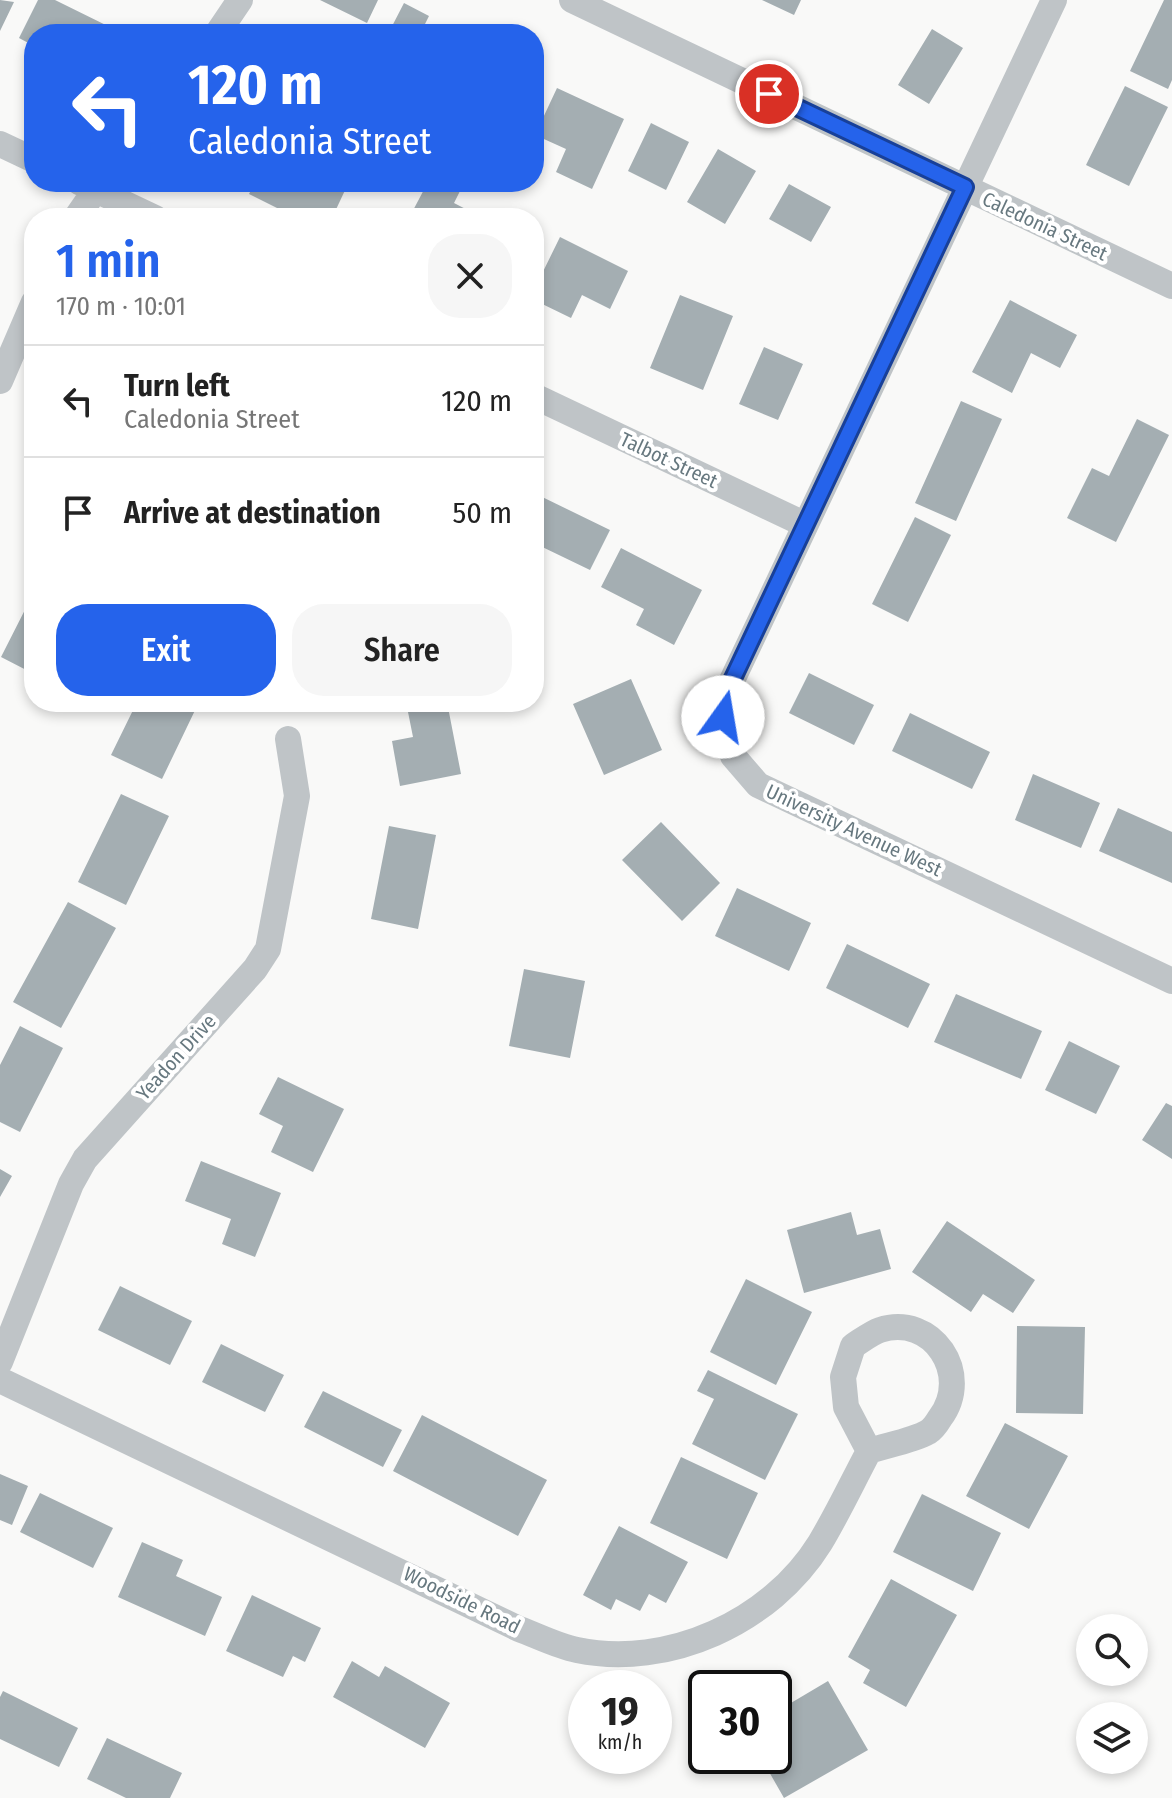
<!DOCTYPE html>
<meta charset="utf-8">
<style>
body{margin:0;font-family:"Fira Sans Condensed",sans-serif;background:#f6f6f6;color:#222;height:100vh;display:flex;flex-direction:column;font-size:30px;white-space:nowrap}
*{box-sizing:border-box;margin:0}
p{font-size:26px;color:#767676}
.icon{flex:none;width:44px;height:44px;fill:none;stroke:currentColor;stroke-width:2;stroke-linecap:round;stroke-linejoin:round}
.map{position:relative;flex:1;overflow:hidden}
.drawer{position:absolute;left:24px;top:208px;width:520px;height:504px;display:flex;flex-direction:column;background:#fff;border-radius:32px;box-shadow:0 4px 12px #0003}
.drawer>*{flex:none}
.guide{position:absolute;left:24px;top:24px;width:520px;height:168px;border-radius:32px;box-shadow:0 4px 12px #0003;background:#2563eb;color:#fff;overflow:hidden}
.tools{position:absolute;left:1076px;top:1614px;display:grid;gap:16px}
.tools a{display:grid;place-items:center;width:72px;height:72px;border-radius:50%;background:#fff;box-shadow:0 4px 12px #0003;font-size:40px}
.speed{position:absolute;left:568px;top:1670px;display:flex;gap:16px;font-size:40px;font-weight:700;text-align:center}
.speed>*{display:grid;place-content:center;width:104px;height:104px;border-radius:50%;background:#fff;box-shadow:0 4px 12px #0003;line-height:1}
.speed small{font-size:20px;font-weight:400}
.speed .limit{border:4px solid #111;border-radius:12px;background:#fff;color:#111}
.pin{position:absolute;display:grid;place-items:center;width:68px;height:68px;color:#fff;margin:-34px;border:4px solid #fff;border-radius:50%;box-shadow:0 2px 8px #0007}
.me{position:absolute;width:88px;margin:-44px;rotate:13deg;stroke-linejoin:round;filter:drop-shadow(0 0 6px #0008)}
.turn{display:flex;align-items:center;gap:28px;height:168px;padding:0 32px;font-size:36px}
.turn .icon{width:104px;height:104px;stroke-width:2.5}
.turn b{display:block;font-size:56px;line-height:68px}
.round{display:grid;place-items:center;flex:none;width:84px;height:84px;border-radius:32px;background:#f6f6f6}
.summary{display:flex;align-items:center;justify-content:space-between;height:136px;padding:0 32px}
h1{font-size:48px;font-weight:600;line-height:60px;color:#2563eb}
.button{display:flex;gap:16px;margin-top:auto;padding:16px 32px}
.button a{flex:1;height:92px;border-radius:32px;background:#2563eb;color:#fff;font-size:32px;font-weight:600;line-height:92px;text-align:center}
.button a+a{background:#f6f6f6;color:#222}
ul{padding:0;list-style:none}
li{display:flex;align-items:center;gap:24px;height:112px;padding:0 32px;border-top:2px solid #e0e0e0}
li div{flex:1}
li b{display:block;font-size:30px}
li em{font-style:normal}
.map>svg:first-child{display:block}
.building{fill:#a4aeb2}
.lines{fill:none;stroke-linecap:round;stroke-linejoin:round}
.street{stroke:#bfc4c7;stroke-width:26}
.route-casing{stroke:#184099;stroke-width:20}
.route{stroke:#2563eb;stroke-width:14}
.labels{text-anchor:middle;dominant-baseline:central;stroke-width:8;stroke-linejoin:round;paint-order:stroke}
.street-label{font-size:20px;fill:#67787f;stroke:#fff}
</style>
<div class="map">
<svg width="1172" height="1798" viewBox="0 0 1172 1798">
<rect width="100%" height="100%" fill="#f9f9f8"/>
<path class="building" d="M0,0l14,2 -14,29z
M38,0h17l69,34h-90v12l-15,-8z
M320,0h58l-11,23z
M762,0h39l-7,15z
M1164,0h8v80l-4,9 -38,-18z
M404,3l25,13 -4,8 20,10h-57z
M932,29l31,19 -34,56 -31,-19z
M1125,86l43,21 -39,79 -43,-21z
M557,88l67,31 -32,70 -36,-17 10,-23 -31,-14z
M651,123l38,19 -23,48 -38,-19z
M718,149l38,22 -31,53 -38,-22z
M255,182h84l8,4 -15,32h-35l-48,-24z
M428,182h19l14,7 -7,14 29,15h-74z
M789,184l42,23 -20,35 -42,-23z
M560,237l68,34 -18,38 -28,-14 -11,23 -37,-18v-10z
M680,295l53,21 -30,74 -53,-22z
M1010,300l67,35 -17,33 -29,-15 -19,40 -40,-21z
M764,347l39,17 -25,56 -39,-16z
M961,401l41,18 -46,102 -41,-18z
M1137,419l32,16 -53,107 -49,-24 25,-50 17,8z
M534,493l76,37 -20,40 -56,-27z
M915,517l36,18 -43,87 -36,-18z
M621,548l81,42 -28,55 -38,-20 8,-16 -43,-22z
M34,592v82l-33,-17z
M809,673l65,32 -20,40 -65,-32z
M631,679l31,71 -58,25 -31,-71z
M137,702h62l-37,77 -51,-24z
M406,702h41l14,72 -61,12 -8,-45 21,-4z
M910,713l80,39 -18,37 -80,-38z
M1033,774l67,29 -19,45 -66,-28z
M121,794l48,22 -43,89 -48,-23z
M1118,808l54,24v51l-73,-32z
M661,822l59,61 -38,38 -60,-61z
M389,826l47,9 -18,94 -47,-10z
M737,888l74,35 -22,48 -74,-35z
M68,902l48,26 -55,100 -48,-26z
M847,944l83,40 -22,44 -82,-40z
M524,969l61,12 -15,77 -61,-12z
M956,994l86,37 -21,48 -87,-37z
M20,1026l43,22 -43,84 -20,-10v-57z
M1069,1041l51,25 -24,48 -51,-24z
M278,1077l66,32 -31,63 -42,-20 12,-26 -24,-12z
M1166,1103l6,3v53l-30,-19z
M201,1161l80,32 -26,64 -33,-13 9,-25 -46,-18z
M0,1169l12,7 -12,21z
M851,1212l6,23 23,-6 11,40 -87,24 -17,-63z
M947,1221l88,59 -22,33 -30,-19 -12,18 -59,-40z
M746,1279l66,33 -36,73 -66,-33z
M120,1286l72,35 -22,44 -72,-35z
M1017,1326l68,1 -2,87 -67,-1z
M221,1344l63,31 -19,37 -63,-30z
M708,1370l90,44 -33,66 -73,-36 22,-45 -17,-8z
M323,1391l79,39 -19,37 -79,-40z
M422,1415l125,65 -29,56 -125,-65z
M1005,1423l63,33 -39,73 -63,-33z
M681,1457l77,36 -31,66 -77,-36z
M0,1474l28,12 -16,39 -12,-5z
M40,1493l73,35 -20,40 -73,-36z
M922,1494l79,39 -28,58 -80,-39z
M619,1526l69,36 -22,41 -17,-9 -9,17 -24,-12 -5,11 -28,-15z
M142,1542l41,18 -7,16 46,21 -17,39 -87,-39z
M891,1579l66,36 -51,92 -43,-24 7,-13 -22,-13z
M252,1595l69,33 -16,34 -12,-6 -10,21 -57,-26z
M352,1661l27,16 6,-11 65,37 -25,45 -92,-51z
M828,1681l40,69 -84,48 -24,-42h14v-43z
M3,1691l75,37 -19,39 -59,-28v-42z
M107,1738l75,35 -12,25h-44l-39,-19z"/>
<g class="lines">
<path class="street" d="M572,0l600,286
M1054,0l-327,691 -4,26 10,39 25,29 414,196
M217,34l23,-34
M0,144l34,16
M79,182l76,36
M76,218l25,-36
M0,381l34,-79
M534,396l270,128
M0,1362l71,-178 14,-25 170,-190 13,-20 29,-153 -9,-57
M0,1380l519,249c19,7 38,17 58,21 91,19 194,-28 243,-107 18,-30 33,-62 49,-92 18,-6 43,-10 59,-19 5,-3 9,-9 12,-14 33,-44 -8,-105 -60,-88 -9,3 -19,11 -27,16l-10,31 3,30 23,44"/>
</g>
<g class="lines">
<g class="route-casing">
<path id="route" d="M723,717l4,-26 238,-504 -196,-93"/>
</g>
<use href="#route" class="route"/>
</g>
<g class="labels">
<g class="street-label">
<text transform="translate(1045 226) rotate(25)">Caledonia Street</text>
<text transform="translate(669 460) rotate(25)">Talbot Street</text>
<text transform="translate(854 830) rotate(25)">University Avenue West</text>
<text transform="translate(176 1057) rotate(-48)">Yeadon Drive</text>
<text transform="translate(462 1600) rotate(26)">Woodside Road</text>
</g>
</g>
</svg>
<div class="tools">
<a><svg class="icon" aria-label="search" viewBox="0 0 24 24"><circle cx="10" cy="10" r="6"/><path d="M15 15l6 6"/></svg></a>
<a><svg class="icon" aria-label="layers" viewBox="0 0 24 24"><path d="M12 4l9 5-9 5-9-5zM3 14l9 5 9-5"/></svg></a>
</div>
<div class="speed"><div>19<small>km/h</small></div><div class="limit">30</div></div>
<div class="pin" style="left:769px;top:94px;background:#d93025"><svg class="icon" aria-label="arrive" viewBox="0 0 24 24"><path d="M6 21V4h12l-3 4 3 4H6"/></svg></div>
<svg class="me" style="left:723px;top:717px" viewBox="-20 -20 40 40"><circle r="19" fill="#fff"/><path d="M0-13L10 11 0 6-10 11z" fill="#2563eb"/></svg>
<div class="guide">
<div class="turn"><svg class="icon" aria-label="left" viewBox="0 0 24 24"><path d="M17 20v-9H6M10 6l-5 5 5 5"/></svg><div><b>120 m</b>Caledonia Street</div></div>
</div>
<section class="drawer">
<div class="summary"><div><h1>1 min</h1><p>170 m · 10:01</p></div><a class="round"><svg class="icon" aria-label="close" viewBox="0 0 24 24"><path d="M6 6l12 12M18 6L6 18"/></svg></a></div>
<ul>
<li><svg class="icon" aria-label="left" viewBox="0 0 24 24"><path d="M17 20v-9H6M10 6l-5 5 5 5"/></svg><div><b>Turn left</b><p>Caledonia Street</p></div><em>120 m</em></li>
<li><svg class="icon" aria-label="arrive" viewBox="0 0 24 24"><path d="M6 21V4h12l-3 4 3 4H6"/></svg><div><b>Arrive at destination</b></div><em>50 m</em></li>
</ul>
<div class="button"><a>Exit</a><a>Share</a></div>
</section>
</div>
